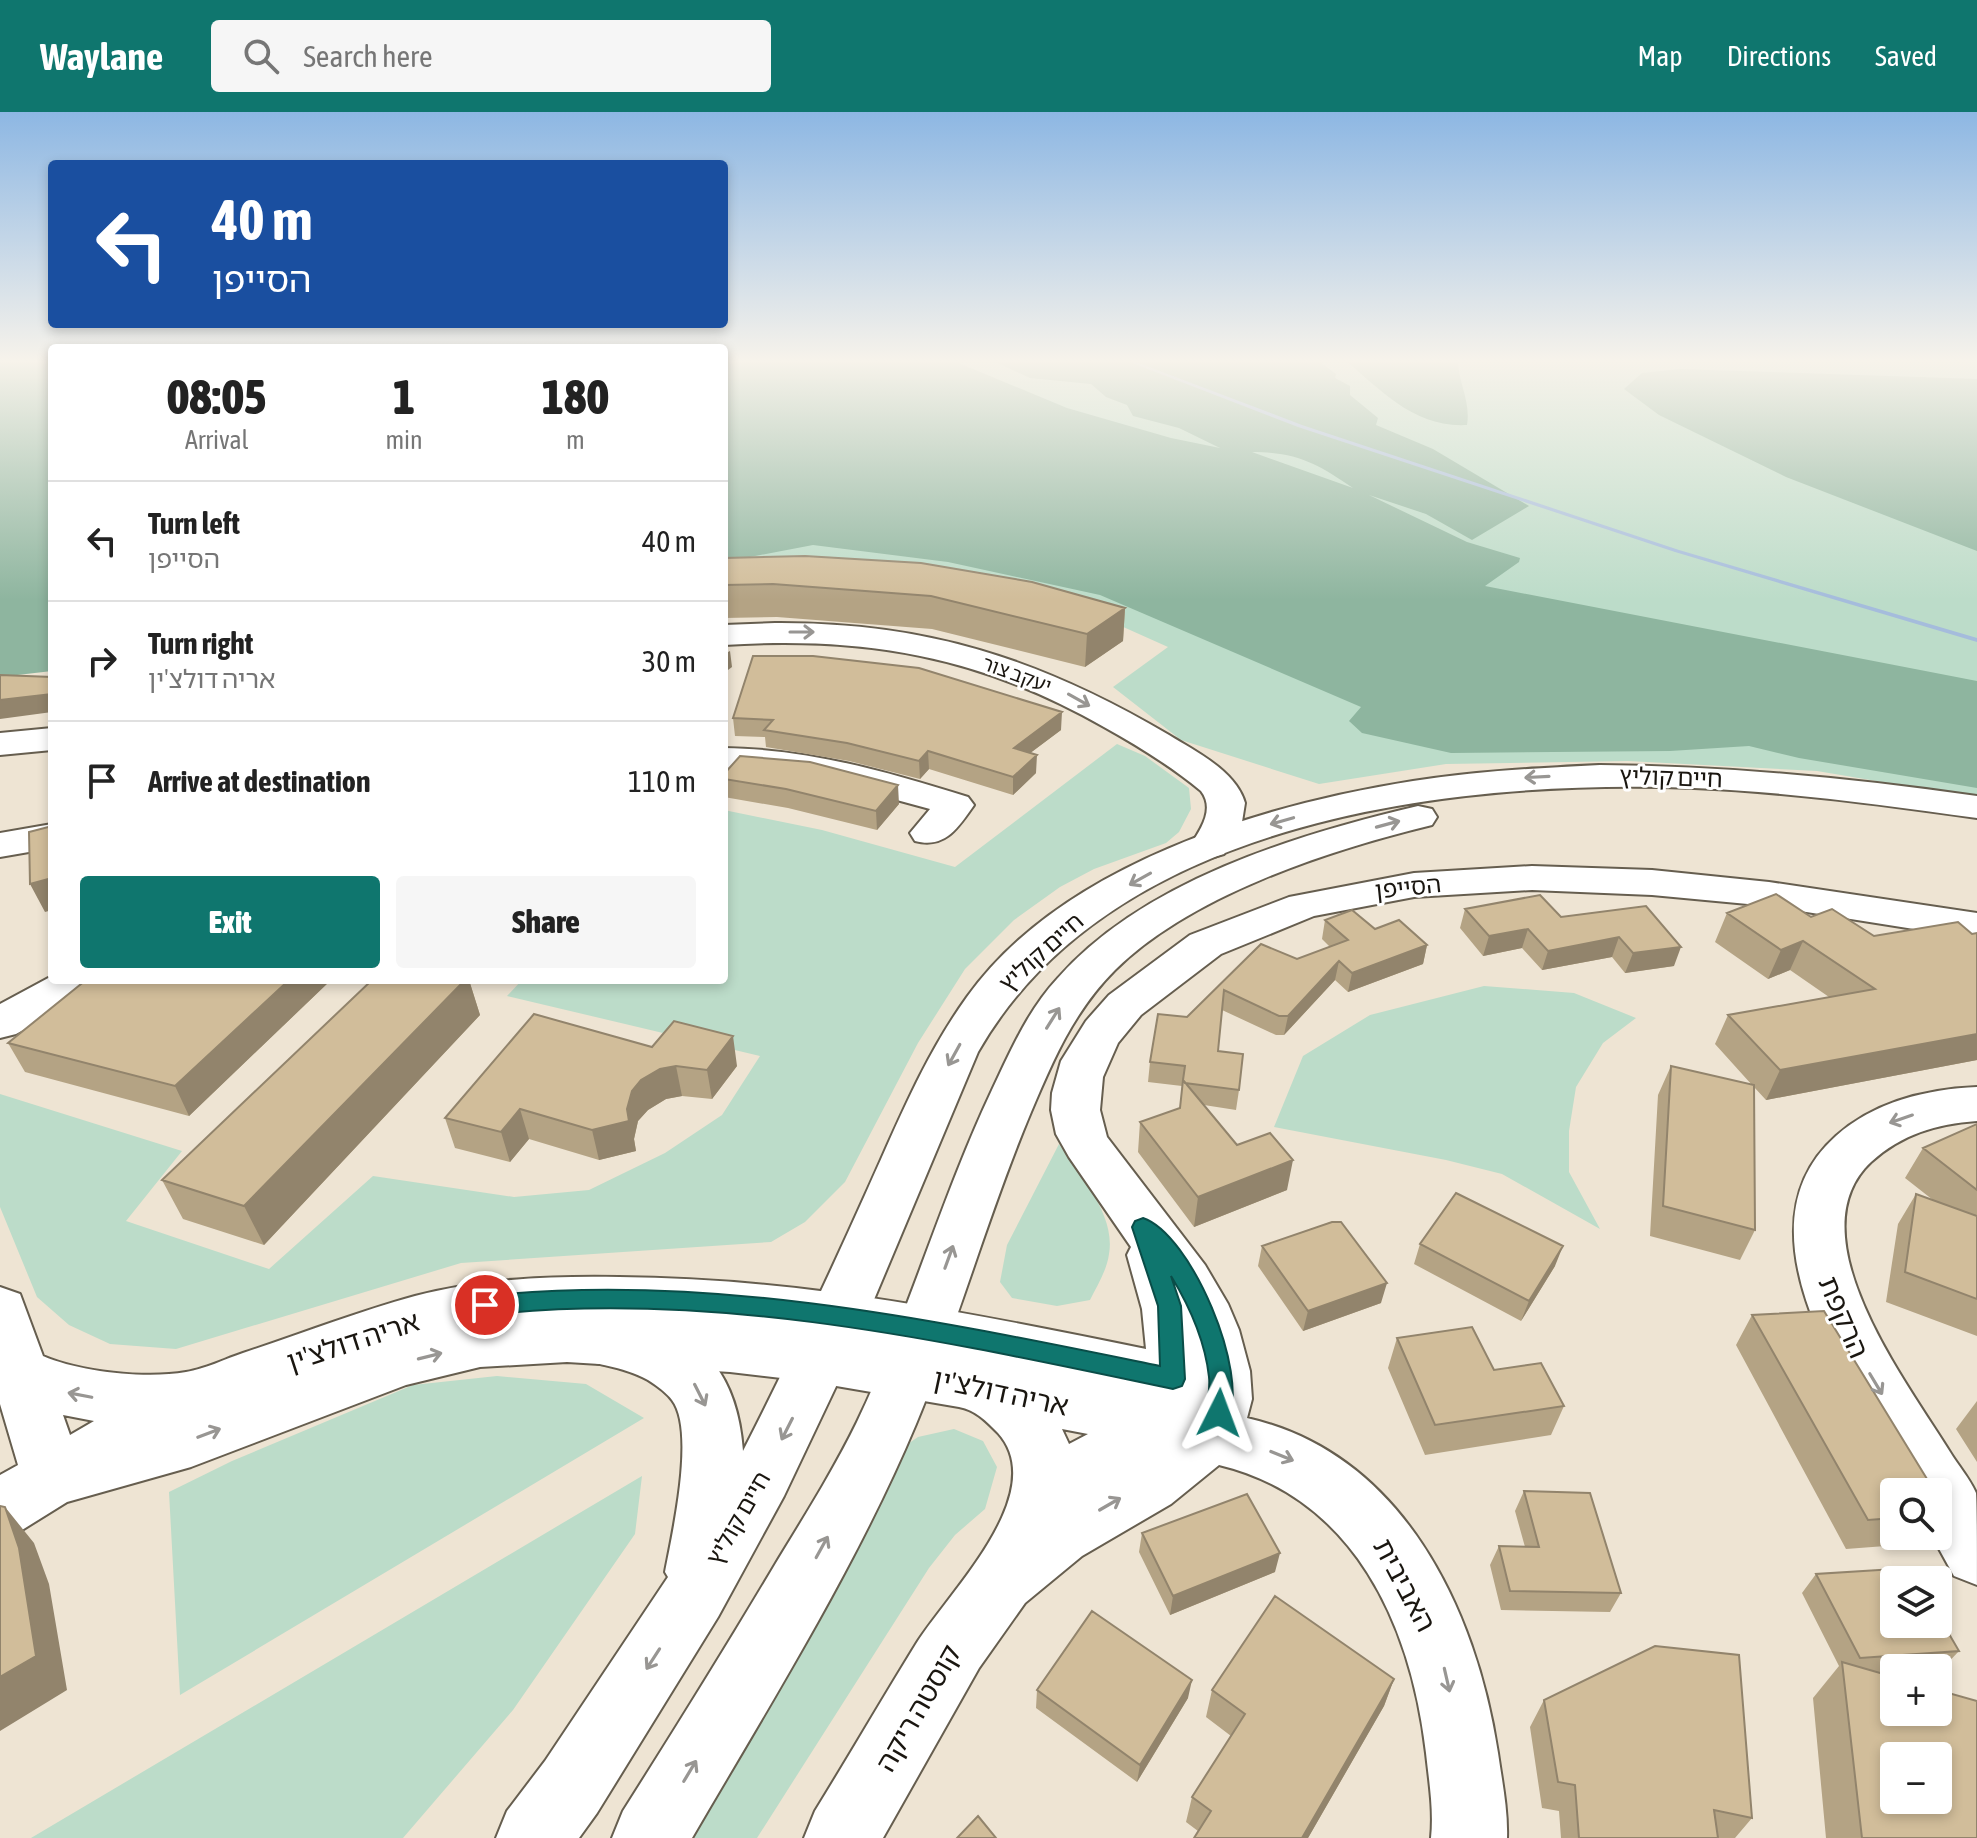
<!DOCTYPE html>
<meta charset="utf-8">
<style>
body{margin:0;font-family:"Asap Condensed","Noto Sans Hebrew",sans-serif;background:#f6f6f6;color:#222;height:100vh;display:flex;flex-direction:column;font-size:30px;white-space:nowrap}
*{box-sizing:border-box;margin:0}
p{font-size:26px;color:#767676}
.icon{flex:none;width:44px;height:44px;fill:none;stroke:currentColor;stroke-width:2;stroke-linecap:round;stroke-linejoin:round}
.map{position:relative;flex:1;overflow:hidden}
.panel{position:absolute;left:48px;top:232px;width:680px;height:640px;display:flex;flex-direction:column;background:#fff;border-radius:8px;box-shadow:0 4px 12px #0003}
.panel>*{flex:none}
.top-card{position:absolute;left:48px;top:48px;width:680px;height:168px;border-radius:8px;box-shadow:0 4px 12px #0003;background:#1a4fa0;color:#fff;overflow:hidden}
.controls{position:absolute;left:1880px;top:1366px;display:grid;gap:16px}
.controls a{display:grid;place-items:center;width:72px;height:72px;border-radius:8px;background:#fff;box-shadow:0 4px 12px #0003;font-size:40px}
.pin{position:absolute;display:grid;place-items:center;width:68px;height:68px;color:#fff;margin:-34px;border:4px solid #fff;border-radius:50%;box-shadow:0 2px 8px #0007}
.me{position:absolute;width:88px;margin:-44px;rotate:3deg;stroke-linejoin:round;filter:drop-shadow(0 0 6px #0008)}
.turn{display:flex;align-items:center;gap:28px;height:168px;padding:0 32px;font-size:36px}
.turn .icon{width:104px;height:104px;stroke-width:2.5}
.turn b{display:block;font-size:56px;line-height:68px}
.eta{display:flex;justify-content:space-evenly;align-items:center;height:136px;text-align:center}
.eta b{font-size:48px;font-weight:800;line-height:56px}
.primary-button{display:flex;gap:16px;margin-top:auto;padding:16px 32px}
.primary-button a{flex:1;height:92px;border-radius:8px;background:#0f766e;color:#fff;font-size:32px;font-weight:800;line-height:92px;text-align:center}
.primary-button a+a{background:#f6f6f6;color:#222}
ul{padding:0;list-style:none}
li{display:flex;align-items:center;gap:24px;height:120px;padding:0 32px;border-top:2px solid #e0e0e0}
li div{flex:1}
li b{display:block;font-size:30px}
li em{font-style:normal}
header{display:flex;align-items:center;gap:48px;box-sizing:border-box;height:112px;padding:0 40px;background:#0f766e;color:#fff}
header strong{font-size:38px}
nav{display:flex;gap:44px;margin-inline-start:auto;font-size:28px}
.search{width:560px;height:72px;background:#f6f6f6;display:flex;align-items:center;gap:20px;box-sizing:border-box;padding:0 28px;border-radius:8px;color:#767676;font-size:30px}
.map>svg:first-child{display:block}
.green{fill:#bcdcc9}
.forest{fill:#8eb59f;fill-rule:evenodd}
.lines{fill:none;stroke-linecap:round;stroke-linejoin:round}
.stream{fill:#a5bcdc;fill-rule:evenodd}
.minor-casing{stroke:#665e4f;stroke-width:4}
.major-casing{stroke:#665e4f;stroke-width:4}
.minor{fill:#fff;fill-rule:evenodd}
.major{fill:#fff;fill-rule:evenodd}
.wall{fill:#b4a384}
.shaded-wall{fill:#92846c}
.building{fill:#d1bd9a;stroke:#92846c;stroke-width:2;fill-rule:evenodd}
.oneway{stroke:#989693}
.route{fill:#0f766e;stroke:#0a4d48;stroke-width:2}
.labels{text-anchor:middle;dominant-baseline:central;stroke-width:6;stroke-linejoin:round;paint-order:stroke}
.far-street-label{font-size:20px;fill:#1a1610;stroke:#fff}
.street-label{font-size:24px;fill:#1a1610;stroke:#fff}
.near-street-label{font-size:28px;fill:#1a1610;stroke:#fff}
</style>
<header>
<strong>Waylane</strong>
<div class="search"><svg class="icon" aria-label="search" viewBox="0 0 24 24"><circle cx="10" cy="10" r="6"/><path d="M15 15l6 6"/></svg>Search here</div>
<nav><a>Map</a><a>Directions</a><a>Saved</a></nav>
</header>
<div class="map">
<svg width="1977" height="1726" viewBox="0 0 1977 1726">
<rect width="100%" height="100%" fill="#eee4d3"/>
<path class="green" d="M724,247h1253v439l-160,-27 -189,-10 -182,3 -127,20 -138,-44 -68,-53 55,-40 -76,-34 -368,-27z
M1117,632l28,12 44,32 2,21 -12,23 -13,11 -72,26 -34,18 -46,33 -49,49 -47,74 -73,139 -40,40 -34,20 -310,21 -285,86 -66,-5 -41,-19 -32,-28 -37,-90v-113l182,57 -56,70 143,48 104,-93 141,21 75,-7 76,-37 57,-38 38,-59 -253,-60 15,-16h202v-170l98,20 133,37z
M1484,874l90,7 62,25 -33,25 -27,44 -7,44v41l31,57 -98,-55 -56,-14 -172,-33 29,-71 67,-41z
M1059,1032c20,31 57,70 50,110 -2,16 -12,32 -19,46l-33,6 -45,-8 -12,-16 7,-37z
M497,1264l89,8 58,34 -464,277 -11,-203 63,-31 181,-76z
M954,1317l29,12 14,26 -12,42 -30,26 -26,33 -172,270h-82l214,-381 29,-20z
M642,1364l-7,58 -122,176 -110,128h-372z"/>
<path class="forest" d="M0,247h52v312l-52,6z
M724,247h225l118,49 104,30 49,10 -41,-20 -46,-12 -6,-11 -21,-8 -15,-13 -61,-6 -41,-19h327l20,15 -1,4 15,8v9l28,23 -2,7 57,24 96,57 -57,34 -46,-26 -57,-19 98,47 53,16 -1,4 -34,24 492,95v107l-178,-30 -50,-12 -79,5 -219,2 -89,-20 -13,-12 12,-14 -261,-112 -152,-33 -135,-17 -89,17zM1252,340c45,0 66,12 101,36z
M1344,247h114c0,24 13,42 9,66 -53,3 -86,-35 -123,-66z
M1680,257l297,10v172l-191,-74 -127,-62 -35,-26 18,-16z"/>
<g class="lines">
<path class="stream" d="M1122,247h6l174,66 377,125 298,88v4l-302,-90 -377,-125z"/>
<g class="minor-casing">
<path id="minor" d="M775,511c151,-1 265,36 394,112 26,16 67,36 76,68l-3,19 -18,32 -14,4 -14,-4 -6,-8c11,-17 25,-37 11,-55 -30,-25 -63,-45 -97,-64 -124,-71 -238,-91 -380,-82v-20z
M52,616v22l-52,5v-22z
M724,636c85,1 164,24 244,49l6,8c-16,23 -29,44 -59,36l-5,-8 20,-24 -118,-32 -88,-7z
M52,712v24l-52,9v-24z
M1532,754l120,4 117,12 208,31v26l-208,-33 -117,-11 -120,-5 -118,7 -100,19 -93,38 -80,61 -23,28 -15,34 -3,33 7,27 98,128 23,39 11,26 11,41 2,28 -5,19c155,35 229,190 251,335 4,28 10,57 9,85h-76c3,-28 -2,-57 -5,-85 -15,-128 -71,-255 -207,-288l-48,39 -89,52 -57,47 -46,65 -96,170h-79l11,-27c34,-55 67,-112 101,-167 31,-50 136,-151 82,-211 -12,-12 -22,-23 -39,-26l-152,-26 -77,-9 -163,-10 -87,5 -74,18 -215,82 -124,35 -45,28 -22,8v-63l18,-10 -18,-61v-117l20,7 23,62c37,16 103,23 143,16 19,-3 39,-13 57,-19 57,-19 114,-41 172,-57 68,-18 136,-20 204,-19 179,1 352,36 527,72l-4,-40 -15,-54 4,-8 -62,-90 -13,-23 -5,-24 1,-17 9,-32 25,-40 23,-26 81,-60 99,-38 125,-24zM63,1303l31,6 -24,14zM1062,1317l26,5 -19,10z
M52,864v4h49l-6,10 -79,44 -16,4v-34z
M1977,975v34c-41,3 -75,13 -106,41 -78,73 37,222 79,290 8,13 20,27 26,41 1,15 1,72 1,92l-23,-9 -22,-40h6v-44h-31c-54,-94 -178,-261 -71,-356 38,-34 91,-47 141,-49z"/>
</g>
<g class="major-casing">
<path id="major" d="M1600,653c127,1 251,13 377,31v22c-94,-13 -188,-26 -283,-30 -243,-9 -583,31 -716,264l-129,307 -65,137 -66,121 -121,196 -18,25h-83l11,-27 38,-50 123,-184 -3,-5c7,-37 31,-141 7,-172 -5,-7 -16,-15 -24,-20 -25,-14 -56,-16 -83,-25l-9,-17 9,-17c7,-2 16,-7 23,-6 35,3 103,22 126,49 19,24 27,58 29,87 43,-84 83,-169 122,-256 31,-68 58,-137 102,-198 94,-132 294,-192 446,-216 62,-10 125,-13 187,-16z
M1418,694l14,3 5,8 -5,8c-103,25 -241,70 -317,145 -41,41 -62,90 -84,142 -43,102 -72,209 -115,312 -60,143 -146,280 -224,414h-80l11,-27c52,-82 103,-164 153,-248 28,-46 57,-92 81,-141 52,-108 84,-224 135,-332 18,-38 36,-80 65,-111 86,-98 238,-144 361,-173z"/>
</g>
<use href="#minor" class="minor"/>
<use href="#major" class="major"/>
</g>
<path class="wall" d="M724,446l401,50 -2,33 -38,26 -153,-38 -155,-12 -53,1z
M733,606l328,12 -31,23 6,20 -23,22 -84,-26 -9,10 -71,-18 -83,-14 -1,-10 -30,-1z
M724,662l175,30 -22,26 -89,-22 -64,-11z
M1646,794l28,60 -49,7 -13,-16 -70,13 -20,-22 -39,8 -23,-28 5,-19 96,8z
M1727,801l84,4 63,19 103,-3v127l-211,40 -12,-13 1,143 -15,30 -90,-24 8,-141 13,-29 81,19 -37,-41 13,-29 101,-18 -39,-27 -22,9 -53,-37z
M1325,808l50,9 52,16 -4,19 -75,28 -13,-12 -51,55h-8l-54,-25 -4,41 21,39 -3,20 -32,-5 33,40 50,45 -93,37 -56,-75 2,-30 40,-14 2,-22 -34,-4 2,-20 37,-45 74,-73 36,15 33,-12 -8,-8z
M86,868h245l-142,136 -164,-44 -17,-29z
M372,868h97l11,35 -216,230 -81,-26 -21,-39z
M652,935l85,19 -25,33 -30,-3 -16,3 -18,11 -10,11 -4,18 2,12 -37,9 -70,-21 -19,23 -55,-14 -10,-30z
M1977,1012v212l-91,-34 12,-78 18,-30 17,6 -28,-22 18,-30z
M1420,1132l135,22 -34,55 -107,-57z
M1262,1134l119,57 -78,28 -45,-65z
M1752,1203l142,177v44h37l-6,7 -79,6 -110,-204z
M1397,1226l97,32 70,36 -13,29 -126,20 -37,-87z
M1977,1289v61l-21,-33z
M1524,1379l97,102 -11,19 -109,-2 -11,-45 9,-19 26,1 -10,-36z
M1938,1386l10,16 -10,13z
M1142,1421l133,39 -105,43 -31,-63z
M1816,1462l143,77 -17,18h-4v-1h-44v5l-12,1 95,164h-151l-13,-140 26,-32 -37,-73z
M1394,1567l-10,27 -76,132h-114l4,-7 -12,-9 6,-25 39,-61 -25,-19 6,-27z
M1037,1578l151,8 -51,84 -101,-74z
M1544,1588l208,118 -17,20h-174l-2,-27 -17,-3 -12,-81z"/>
<path class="shaded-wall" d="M1125,496l-2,33 -38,26 2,-33z
M730,539l2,16 -8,6v-19z
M52,582v18l-52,7v-19z
M1062,600l-1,18 -48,36 1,-18z
M928,639l1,18 -9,10 -1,-18z
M1037,643l-1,18 -23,22v-18z
M898,673l1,19 -22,26 -1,-19z
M52,766v32l-7,2 -15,-28z
M1528,817l-6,19 -39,8 6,-20z
M1619,825l-7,20 -70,13 6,-19z
M1803,829l-13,29 -22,9 13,-29z
M1427,833l-4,19 -75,28 4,-19z
M1681,835l-7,19 -49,7 8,-20z
M1339,849l-4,19 -51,55 4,-19z
M289,868h42l-142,136 -14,-30z
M465,868h4l11,35 -216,230 -20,-39z
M1977,922v26l-211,40 14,-30z
M733,924l4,30 -25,33 -5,-29z
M676,954l6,30 -16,3 -18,11 -10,11 -4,18 2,12 -37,9 -7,-30 35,-21 5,-18 9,-11 19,-11z
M520,997l9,30 -19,23 -9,-30z
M1293,1048l-6,30 -93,37 4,-30z
M1563,1134l-8,20 -34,55 8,-20z
M1387,1171l-6,20 -78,28 5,-20z
M5,1395l29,36 15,41 18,106 -67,41v-54z
M1280,1441l-5,19 -105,43 3,-19z
M1394,1567l-10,27 -76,132h-6z
M1192,1568l-4,18 -51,84 3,-17z"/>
<path class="building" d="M805,444l116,7 111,19 93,26 -38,26 -156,-38 -158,-12 -49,1v-27z
M753,544h60l106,12 143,44 -48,36 23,7 -24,22 -85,-26 -9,10 -72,-18 -83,-13 9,-10 -40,-2z
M0,563l52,2v17l-52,6z
M740,644l70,6 88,23 -22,26 -90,-22 -62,-10v-5z
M52,714v52l-22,6 -1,-52z
M1776,782l35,23 21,-8 42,27 84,-14 14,12 5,-1v101l-197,36 -52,-55 147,-26 -72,-48 -22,9 -54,-37z
M1540,783l21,22 85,-11 35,41 -48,6 -14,-16 -71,14 -20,-22 -39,7 -24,-27z
M1352,798l23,19 24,-9 28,25 -75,28 -13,-12 -51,55h-9l-55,-26 -6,61 25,3 -4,36 -54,-7 -2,-3 2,-14 -35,-4 8,-48 29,3 74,-73 36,15 51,-19 -23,-20z
M86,868h203l-114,106 -167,-43z
M372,868h93l-221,226 -82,-26z
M534,902l118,33 22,-26 59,15 -26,34 -31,-4 -16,3 -19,11 -9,11 -5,18 2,12 -37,9 -72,-21 -19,23 -56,-14z
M1671,954l83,19 1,145 -92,-24z
M1183,968l54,65 33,-12 23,27 -95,37 -58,-75 40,-14z
M1977,1012v66l-54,-42z
M1456,1081l107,53 -34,55 -109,-57z
M1916,1082l61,22v83l-72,-27z
M1332,1110h9l46,61 -79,28 -46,-65z
M1824,1199l111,181h-41v26l-26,2 -116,-205z
M1472,1215l22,43 47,-7 23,43 -129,19 -38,-87z
M1524,1379l66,2 31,100 -111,-2 -11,-45 40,1z
M1247,1382l33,59 -107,43 -31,-63z
M1938,1386l10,16 -10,1z
M0,1394l5,1 14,41 17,108 -36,21z
M1911,1456l7,12h-24v44h44v-9l21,36 -99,7 -44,-84z
M1275,1484l119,83 -92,159h-108l17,-27 -19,-14 53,-83 -33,-24z
M1092,1499l100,69 -52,85 -103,-75z
M1655,1534l84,9 13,163 -38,-8 4,28h-139l-4,-53 -17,-3 -14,-82z
M1842,1550l52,15v35h44v-22l39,11v137h-115zM1894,1644h44v44h-44z
M978,1704l18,22h-39z"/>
<defs><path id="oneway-shaft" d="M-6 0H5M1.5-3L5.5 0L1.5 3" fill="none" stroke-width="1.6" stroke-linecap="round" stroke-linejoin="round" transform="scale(2)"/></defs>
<g class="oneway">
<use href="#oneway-shaft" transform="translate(802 520)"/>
<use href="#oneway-shaft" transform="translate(1079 588) rotate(29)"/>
<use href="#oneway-shaft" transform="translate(1537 665) rotate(177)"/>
<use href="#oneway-shaft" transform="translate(1282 709) rotate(164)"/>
<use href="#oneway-shaft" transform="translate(1388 712) rotate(-15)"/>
<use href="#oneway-shaft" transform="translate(1140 767) rotate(151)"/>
<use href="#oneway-shaft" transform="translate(1053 906) rotate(-58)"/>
<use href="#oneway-shaft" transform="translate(954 943) rotate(119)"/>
<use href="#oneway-shaft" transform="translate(1901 1007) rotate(161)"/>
<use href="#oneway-shaft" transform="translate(949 1145) rotate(-70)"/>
<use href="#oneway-shaft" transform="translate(430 1244) rotate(-14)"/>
<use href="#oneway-shaft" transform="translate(1876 1272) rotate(59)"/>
<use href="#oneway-shaft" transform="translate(80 1283) rotate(-169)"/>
<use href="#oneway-shaft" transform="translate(700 1283) rotate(63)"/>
<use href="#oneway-shaft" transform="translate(787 1317) rotate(117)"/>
<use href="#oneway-shaft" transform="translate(209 1321) rotate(-21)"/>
<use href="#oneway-shaft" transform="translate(1282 1344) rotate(22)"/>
<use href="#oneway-shaft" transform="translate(1110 1392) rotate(-30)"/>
<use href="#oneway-shaft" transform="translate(822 1435) rotate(-61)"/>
<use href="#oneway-shaft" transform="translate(653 1547) rotate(123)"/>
<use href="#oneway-shaft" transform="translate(1447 1568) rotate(77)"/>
<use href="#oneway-shaft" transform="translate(690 1659) rotate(-59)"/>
</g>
<linearGradient id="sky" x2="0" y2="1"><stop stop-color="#8db7e3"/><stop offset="0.51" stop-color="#f7f3eb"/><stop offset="1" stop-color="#f7f3eb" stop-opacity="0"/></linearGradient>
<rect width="1977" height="488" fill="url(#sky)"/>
<path class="route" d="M1143,1106c48,16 107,155 85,203l-9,3 -9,-3c-6,-14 1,-29 -1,-44 -4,-37 -19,-70 -38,-101l10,30 4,73 -3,7 -9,3c-225,-47 -457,-100 -688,-74l-9,-3 -3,-7 3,-6 9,-3c227,-24 454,25 675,70l-2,-60 -26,-79 3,-6z"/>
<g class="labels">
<g class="far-street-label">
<text transform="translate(1017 562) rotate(20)">יעקב צור</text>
</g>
<g class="street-label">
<text transform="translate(1671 665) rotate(2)">חיים קוליץ</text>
<text transform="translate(1408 775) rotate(-6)">הסייפן</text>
<text transform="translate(1041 840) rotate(-42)">חיים קוליץ</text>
<text transform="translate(738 1406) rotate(-60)">חיים קוליץ</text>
</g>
<g class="near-street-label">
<text transform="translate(1844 1205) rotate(67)">הרקפת</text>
<text transform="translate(353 1229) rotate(-18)">אריה דולצ'ין</text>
<text transform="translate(1001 1280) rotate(12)">אריה דולצ'ין</text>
<text transform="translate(1405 1473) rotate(62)">האביבית</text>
<text transform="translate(918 1596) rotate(-60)">קוסטה ריקה</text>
</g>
</g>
</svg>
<div class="controls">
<a><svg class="icon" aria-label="search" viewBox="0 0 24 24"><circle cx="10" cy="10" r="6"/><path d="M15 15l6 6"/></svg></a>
<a><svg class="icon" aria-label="layers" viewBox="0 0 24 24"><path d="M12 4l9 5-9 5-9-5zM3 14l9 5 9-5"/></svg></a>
<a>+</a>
<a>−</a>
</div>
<div class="pin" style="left:485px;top:1193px;background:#d93025"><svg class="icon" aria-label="arrive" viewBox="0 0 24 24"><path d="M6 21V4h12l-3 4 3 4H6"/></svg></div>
<svg class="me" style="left:1219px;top:1301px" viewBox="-20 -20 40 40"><path d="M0-17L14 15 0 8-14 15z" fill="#0f766e" stroke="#fff" stroke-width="4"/></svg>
<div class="top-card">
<div class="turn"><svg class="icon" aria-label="left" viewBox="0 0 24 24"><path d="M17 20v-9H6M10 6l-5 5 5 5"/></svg><div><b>40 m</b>הסייפן</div></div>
</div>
<section class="panel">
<div class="eta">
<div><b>08:05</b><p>Arrival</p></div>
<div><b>1</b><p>min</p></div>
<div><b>180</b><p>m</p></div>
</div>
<ul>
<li><svg class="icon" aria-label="left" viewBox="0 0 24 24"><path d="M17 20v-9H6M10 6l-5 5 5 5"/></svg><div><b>Turn left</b><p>הסייפן</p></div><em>40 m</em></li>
<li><svg class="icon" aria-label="right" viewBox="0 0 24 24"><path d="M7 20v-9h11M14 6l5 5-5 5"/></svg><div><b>Turn right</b><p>אריה דולצ'ין</p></div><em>30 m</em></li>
<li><svg class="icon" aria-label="arrive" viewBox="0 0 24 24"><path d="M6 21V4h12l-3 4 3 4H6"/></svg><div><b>Arrive at destination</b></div><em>110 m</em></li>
</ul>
<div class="primary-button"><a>Exit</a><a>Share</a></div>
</section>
</div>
